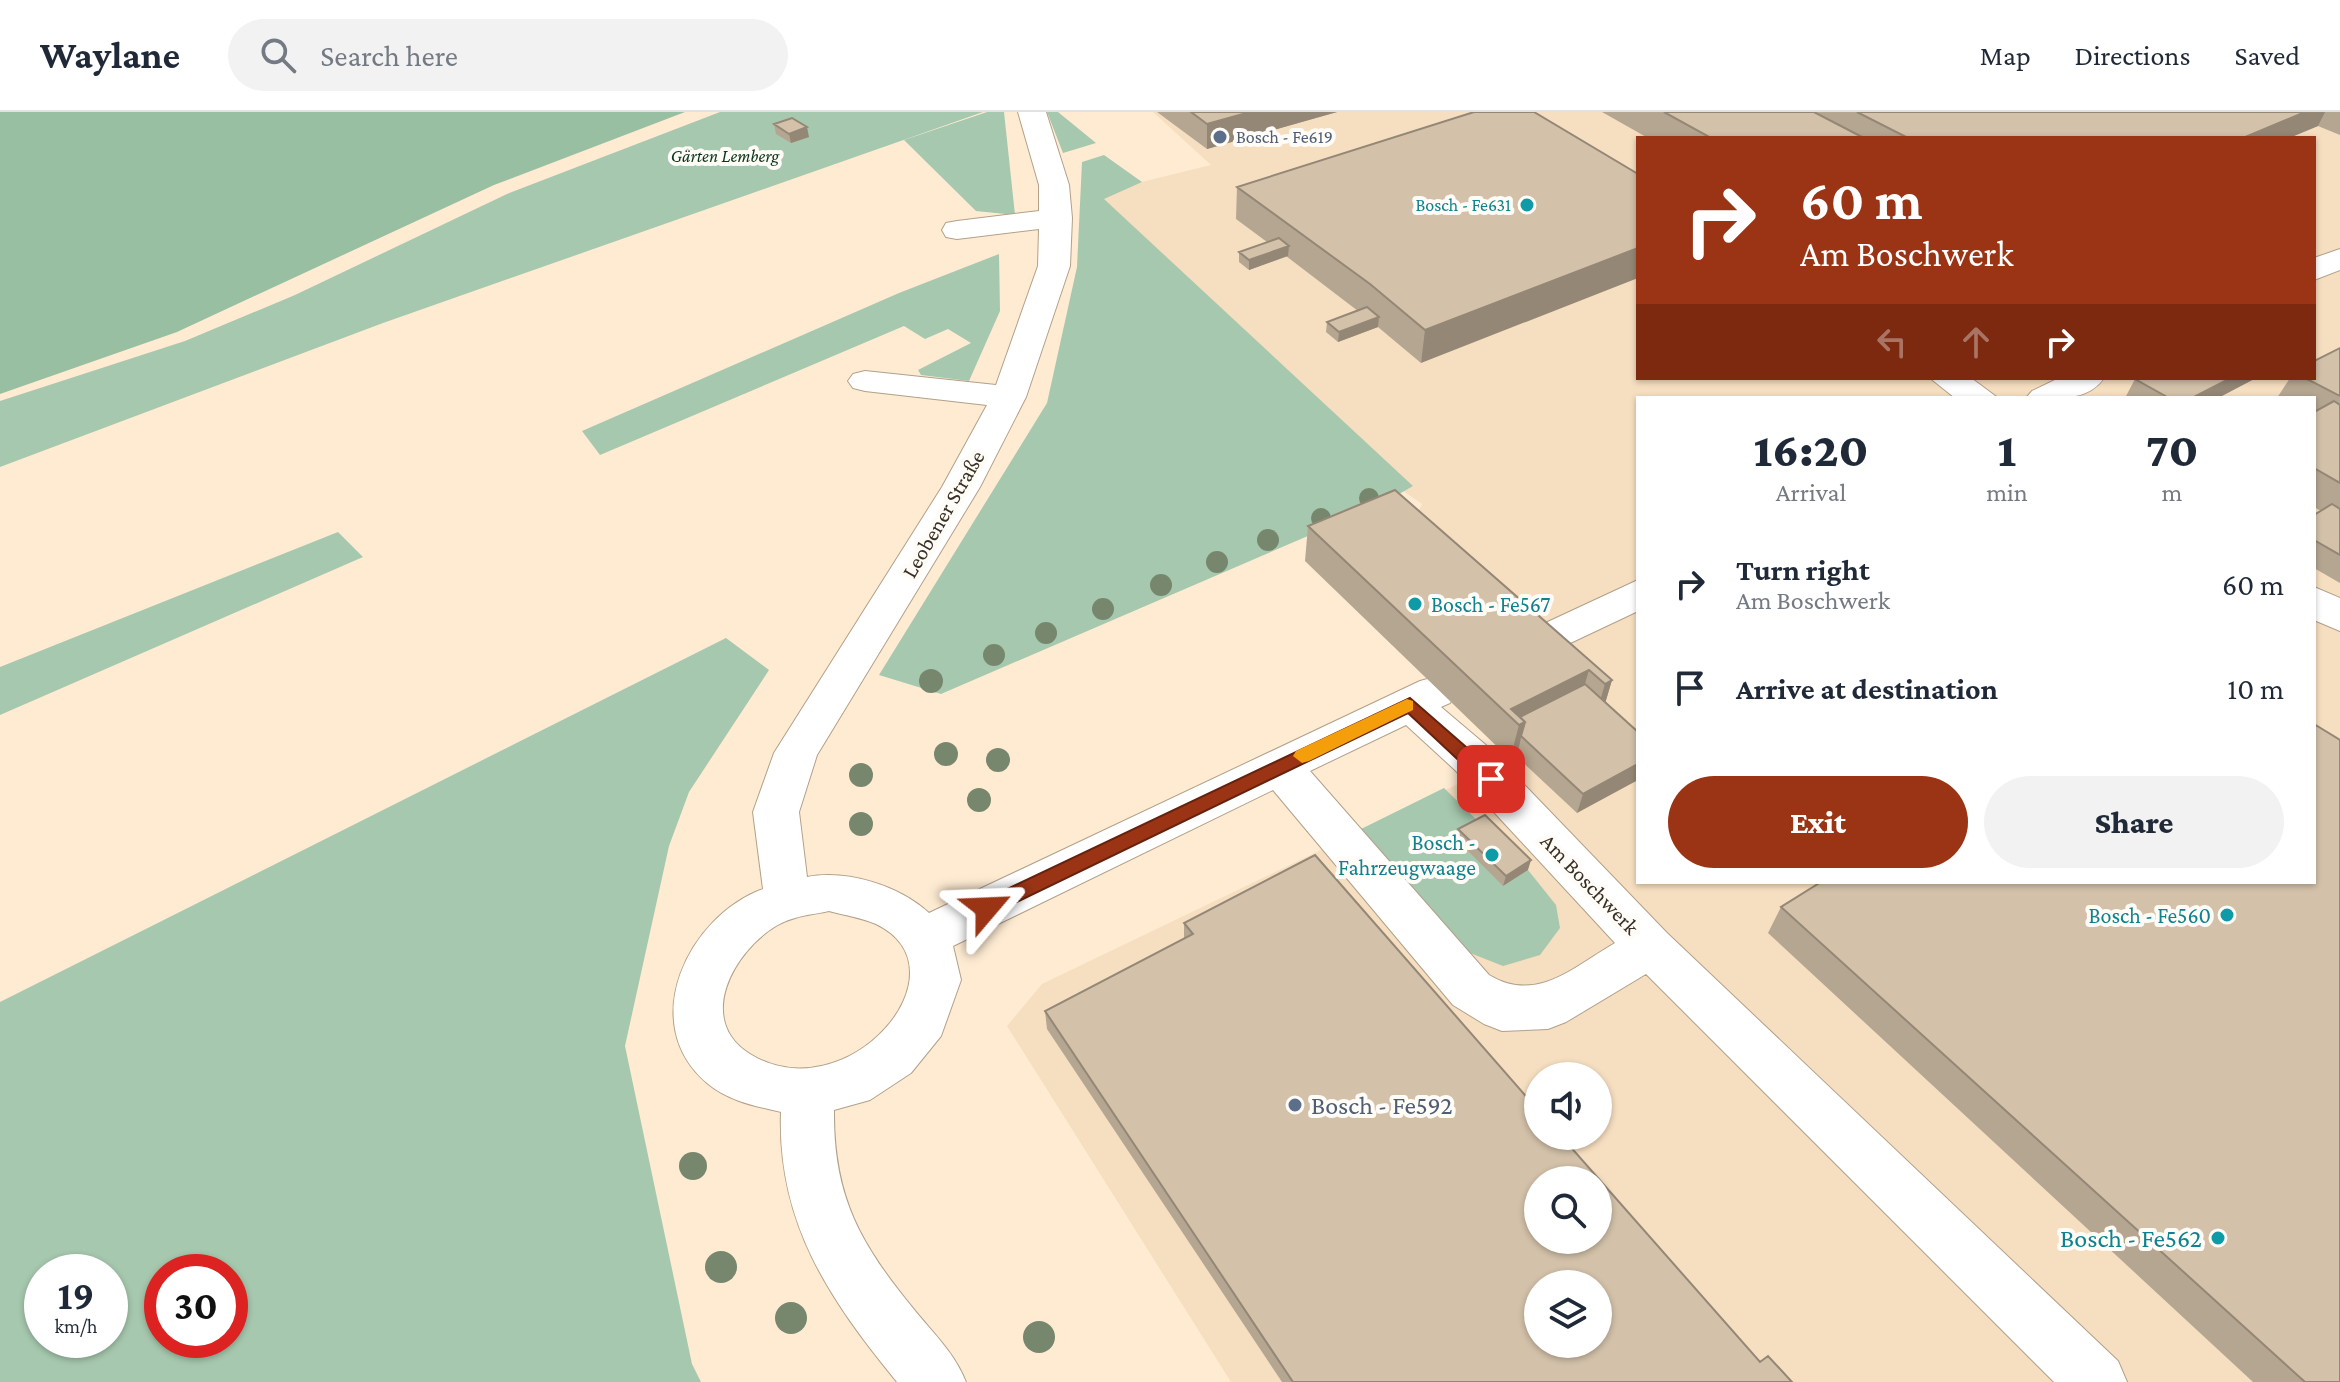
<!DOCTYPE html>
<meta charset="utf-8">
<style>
body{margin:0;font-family:"Crimson Pro",serif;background:#f2f2f3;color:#1f2937;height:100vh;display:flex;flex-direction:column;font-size:30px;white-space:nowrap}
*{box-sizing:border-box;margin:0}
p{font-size:26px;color:#747a83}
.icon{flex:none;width:44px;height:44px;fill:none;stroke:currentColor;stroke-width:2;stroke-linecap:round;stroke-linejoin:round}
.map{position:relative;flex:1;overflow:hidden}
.drawer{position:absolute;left:1636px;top:284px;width:680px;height:488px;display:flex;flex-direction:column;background:#fff;border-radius:0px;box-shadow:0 2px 6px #0004}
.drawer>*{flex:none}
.guide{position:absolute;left:1636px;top:24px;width:680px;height:244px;border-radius:0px;box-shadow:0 2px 6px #0004;background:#9b3415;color:#fff;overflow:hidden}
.tools{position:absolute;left:1524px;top:950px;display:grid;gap:16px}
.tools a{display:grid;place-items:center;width:88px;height:88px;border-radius:50%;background:#fff;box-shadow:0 2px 6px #0004;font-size:40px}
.speed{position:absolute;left:24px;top:1142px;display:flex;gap:16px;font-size:40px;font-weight:700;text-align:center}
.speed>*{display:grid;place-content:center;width:104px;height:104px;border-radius:50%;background:#fff;box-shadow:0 2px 6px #0004;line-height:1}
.speed small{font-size:20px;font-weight:400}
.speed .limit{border:12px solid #d22;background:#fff;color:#111}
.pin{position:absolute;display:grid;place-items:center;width:68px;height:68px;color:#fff;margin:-34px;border-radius:16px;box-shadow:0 4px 12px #0006}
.me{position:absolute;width:88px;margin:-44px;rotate:64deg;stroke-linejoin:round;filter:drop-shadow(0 0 6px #0008)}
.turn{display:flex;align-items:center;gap:28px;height:168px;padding:0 32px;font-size:36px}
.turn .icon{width:104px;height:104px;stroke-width:2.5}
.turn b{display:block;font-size:56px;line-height:68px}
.lanes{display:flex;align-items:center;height:76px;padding:0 32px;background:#0003;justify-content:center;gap:40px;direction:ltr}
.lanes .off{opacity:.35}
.eta{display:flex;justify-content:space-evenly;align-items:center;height:136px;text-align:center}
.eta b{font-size:48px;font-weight:800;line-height:56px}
.action{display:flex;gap:16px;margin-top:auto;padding:16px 32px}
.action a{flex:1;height:92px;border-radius:48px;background:#9b3415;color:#fff;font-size:32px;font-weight:800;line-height:92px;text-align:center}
.action a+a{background:#f2f2f3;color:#1f2937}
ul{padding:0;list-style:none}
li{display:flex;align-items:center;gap:24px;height:104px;padding:0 32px}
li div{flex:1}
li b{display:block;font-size:30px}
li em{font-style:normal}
header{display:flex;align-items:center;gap:48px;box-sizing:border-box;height:112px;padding:0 40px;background:#fff;border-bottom:2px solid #e0e1e3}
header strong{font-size:38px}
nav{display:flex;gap:44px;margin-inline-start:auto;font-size:28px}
.search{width:560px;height:72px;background:#f2f2f3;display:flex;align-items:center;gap:20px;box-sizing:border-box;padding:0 28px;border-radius:44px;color:#747a83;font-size:30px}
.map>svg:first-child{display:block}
.built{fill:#f6dec0;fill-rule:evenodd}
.green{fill:#a6c8ae;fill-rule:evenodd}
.forest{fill:#99bfa2}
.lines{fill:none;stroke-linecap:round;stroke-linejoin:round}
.minor-casing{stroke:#b2a089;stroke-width:2}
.minor{fill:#fff;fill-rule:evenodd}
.tree{fill:#77876d}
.wall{fill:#b5a691}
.shaded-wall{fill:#948776}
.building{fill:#d3c1a9;stroke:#948776;stroke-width:2;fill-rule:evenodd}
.route{fill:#9b3415;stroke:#65220e;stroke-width:2}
.slow{fill:#f59e0b}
.service-dot{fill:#5c6f8a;stroke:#fffbf6;stroke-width:3}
.culture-dot{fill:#0f9aa8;stroke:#fffbf6;stroke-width:3}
.labels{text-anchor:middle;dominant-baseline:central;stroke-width:8;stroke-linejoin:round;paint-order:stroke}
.far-service-label{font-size:18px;fill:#4e5e75;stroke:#fffbf6;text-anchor:start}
.far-park-label{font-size:18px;font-style:italic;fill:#08361a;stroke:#fffbf6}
.far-culture-label{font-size:18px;fill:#0d838f;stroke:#fffbf6;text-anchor:end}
.street-label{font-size:22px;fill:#373026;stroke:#fffbf6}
.culture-label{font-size:22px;fill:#0d838f;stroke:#fffbf6;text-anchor:end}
.near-service-label{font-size:26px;fill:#4e5e75;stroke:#fffbf6;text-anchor:start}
.near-culture-label{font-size:26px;fill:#0d838f;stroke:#fffbf6;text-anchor:end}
</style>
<header>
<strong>Waylane</strong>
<div class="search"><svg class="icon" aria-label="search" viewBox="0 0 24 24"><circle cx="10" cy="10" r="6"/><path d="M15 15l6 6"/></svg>Search here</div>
<nav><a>Map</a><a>Directions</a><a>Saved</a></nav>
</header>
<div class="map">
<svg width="2340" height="1270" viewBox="0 0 2340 1270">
<rect width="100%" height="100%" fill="#feebd2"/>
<path class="built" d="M1153,0h1187v1270h-1109l-224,-356 35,-42 468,-225 -205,-198 114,-51 3,-6 -186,-130 -147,-179 122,-30zM1638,26h676v240h-676zM1638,286h676v484h-676zM1538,964h60v60h-60zM1538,1068h60v60h-60zM1538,1172h60v60h-60z"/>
<path class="green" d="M720,0h263l-600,211 -383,144v-66l185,-60 110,-46 212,-101z
M987,0h17l11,103 -39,-4 -72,-71z
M1047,0h11l38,31 -33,10z
M1104,43l38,27 -38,17 309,287 -33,19 -439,189 -62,-19 168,-272 30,-136 5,-105z
M999,142l1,57 -31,70 -48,-6 -3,-5 53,-27 -23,-14 -23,10 -21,-13 -304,129 -18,-24 317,-138z
M338,420l25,25 -363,158v-48z
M726,526l43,32 -80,122 -20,54 -44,200 67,318 9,18h-701v-380zM110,1160v68h-68v-68zM230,1160v68h-68v-68z
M1444,676l38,37 21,61 25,-16 28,35 4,23 -20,27 -37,11 -43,-17 -103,-118z"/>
<path class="forest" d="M0,0h685l-191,73 -317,147 -177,62z"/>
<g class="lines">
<g class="minor-casing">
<path id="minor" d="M1018,0h28l23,73 3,33 -2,48 -44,131 -46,90 -163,268 -18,57 8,65c40,-8 93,9 122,36l491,-232 15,-4 15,4 6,11 -6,11 -9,4 46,39 180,187 451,428 9,21h-73l-408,-408 -80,48 -18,7 -46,2 -18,-7 -31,-19 -180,-215 -320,156 8,34 -20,56 -30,37 -41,27 -36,10c-1,88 27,135 82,202 19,23 39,42 50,70h-69c-67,-82 -120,-159 -116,-270 -26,-6 -53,-11 -74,-29 -71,-60 -18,-167 56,-194l-10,-77 21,-59 168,-266 45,-82 -122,-14 -12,-3 -5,-7 5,-7 12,-3 131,14 42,-119 1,-37 -82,10 -11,-2 -4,-7 4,-7 11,-2 82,-10v-26zM1406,613l49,45 160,173c-42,24 -78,61 -126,32l-179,-204zM829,799c15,4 33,7 47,13 95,46 -29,190 -126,130 -55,-34 -16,-103 26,-128 16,-10 35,-11 53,-15z
M2340,137v21l-26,10v-22z
M1930,266h41l27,20h-43z
M2059,266h45c-17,25 -51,20 -78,20l6,-7z
M1638,468v31l-110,52 -15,-5 -6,-10 6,-10z
M2314,475l26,11v33l-26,-11z"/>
</g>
<use href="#minor" class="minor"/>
</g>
<g class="tree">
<circle cx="1369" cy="386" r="10"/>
<circle cx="1321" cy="406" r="10"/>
<circle cx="1268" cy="428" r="11"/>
<circle cx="1217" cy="450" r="11"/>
<circle cx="1161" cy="473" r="11"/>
<circle cx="1103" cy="497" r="11"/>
<circle cx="1046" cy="521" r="11"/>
<circle cx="994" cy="543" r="11"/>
<circle cx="931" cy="569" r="12"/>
<circle cx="946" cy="642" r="12"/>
<circle cx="998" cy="648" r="12"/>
<circle cx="861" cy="663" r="12"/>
<circle cx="979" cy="688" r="12"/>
<circle cx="861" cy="712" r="12"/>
<circle cx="693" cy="1054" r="14"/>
<circle cx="721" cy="1155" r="16"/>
<circle cx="791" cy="1206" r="16"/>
<circle cx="1039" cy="1225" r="16"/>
</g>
<path class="wall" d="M1157,0h180l-130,37z
M1474,0l-53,251 -43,-36 -40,15 -12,-10 1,-10 31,-11 -72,-55 -37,14 -10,-8v-10l28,-10 -31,-23 1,-32z
M1602,0h738v23l-22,-9 -29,12h-641z
M774,12l35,13 -18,6 -15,-9z
M2340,236v235l-26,-15v-53l7,-4 -7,-4v-109h-37l13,-20h24z
M2137,266h119l-38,20h-93l10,-19z
M1308,414l304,154 -7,23 33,29 -61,81 -61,-57 -6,3 -205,-198z
M1458,717l70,41 -25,16 -47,-47z
M1781,795l559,475h-87l-485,-449z
M1184,811l576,439 32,20h-510l-235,-353 -2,-18 139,-72z"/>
<path class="shaded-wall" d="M1250,0h87l-130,37v-25z
M2305,0h20l-7,14 -29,12h-46z
M807,15l2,10 -18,6 -2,-9z
M1289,134l-1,10 -39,14v-10z
M1638,136v30l-217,85 4,-33z
M1379,205l-1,10 -40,15 1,-10z
M2231,266h25l-38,20h-26z
M1589,558l-10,34 -57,29 -5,23 -7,3 9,-34 -8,-16z
M1612,568l-10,34 -7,4 10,-34z
M1638,652v16l-61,33 6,-19z
M1531,748l-3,10 -25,16 3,-10z"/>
<path class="building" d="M1191,0h59l-43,12z
M1474,0h60l104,62v74l-213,82 -55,-46 -133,-97z
M1664,0h150l50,26h-153z
M1857,0h448l-62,26h-335z
M792,6l15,9 -18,7 -15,-10z
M1279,126l10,8 -40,14 -10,-8z
M1367,195l12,10 -40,15 -12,-10z
M2340,236v48l-35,-18h9v-17z
M2137,266h94l-39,20h-23l-34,-19z
M2334,289l6,4v78l-26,-15v-56z
M1395,378l217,190 -7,4 -16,-14 -78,39 14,13 -6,3 -211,-199z
M2332,392l8,5v46l-26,-15v-25z
M1585,572l53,48v32l-55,30 -62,-58 4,-14 -5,-5z
M2314,612l26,16v642h-35l-524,-475 40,-25h493z
M1485,703l46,45 -25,16 -48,-47z
M1315,743l223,255v26h23l199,226 8,-6 24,26h-499l-248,-371 148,-77 -9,-11zM1538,1068h60v60h-60zM1538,1172h60v60h-60z"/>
<path class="route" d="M1410,586l87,76v10h-13l-76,-71 -414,200 -7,3 -10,-8 3,-6z"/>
<path class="slow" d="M1407,587l6,2v9l-104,51 -7,2 -9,-7 3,-5z"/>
<g class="service-dot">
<circle cx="1220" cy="25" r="8"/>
<circle cx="1295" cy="993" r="8"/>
</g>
<g class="culture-dot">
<circle cx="1527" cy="93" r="8"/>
<circle cx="1415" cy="492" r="8"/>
<circle cx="1492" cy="743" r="8"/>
<circle cx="2227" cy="803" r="8"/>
<circle cx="2218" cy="1126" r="8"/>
</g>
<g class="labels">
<g class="far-service-label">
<text x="1236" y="25">Bosch - Fe619</text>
</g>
<g class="far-park-label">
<text x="725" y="44">Gärten Lemberg</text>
</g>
<g class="far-culture-label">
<text x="1511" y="93">Bosch - Fe631</text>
</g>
<g class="street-label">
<text transform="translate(943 402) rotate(-60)">Leobener Straße</text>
<text transform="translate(1590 772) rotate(46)">Am Boschwerk</text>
</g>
<g class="culture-label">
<text x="1431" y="492" text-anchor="start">Bosch - Fe567</text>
<text x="1476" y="730">Bosch -<tspan x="1476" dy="25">Fahrzeugwaage</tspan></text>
<text x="2211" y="803">Bosch - Fe560</text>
</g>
<g class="near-service-label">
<text x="1311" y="993">Bosch - Fe592</text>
</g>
<g class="near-culture-label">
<text x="2202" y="1126">Bosch - Fe562</text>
</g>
</g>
</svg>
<div class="tools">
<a><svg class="icon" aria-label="sound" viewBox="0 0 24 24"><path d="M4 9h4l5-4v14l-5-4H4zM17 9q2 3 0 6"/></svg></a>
<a><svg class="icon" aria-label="search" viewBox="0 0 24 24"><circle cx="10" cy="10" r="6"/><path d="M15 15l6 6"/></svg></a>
<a><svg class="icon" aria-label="layers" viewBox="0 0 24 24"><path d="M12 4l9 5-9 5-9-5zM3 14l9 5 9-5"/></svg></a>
</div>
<div class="speed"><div>19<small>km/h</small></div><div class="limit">30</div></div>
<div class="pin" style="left:1491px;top:667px;background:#d93025"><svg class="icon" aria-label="arrive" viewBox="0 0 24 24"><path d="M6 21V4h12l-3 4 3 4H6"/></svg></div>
<svg class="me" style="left:987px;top:796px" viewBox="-20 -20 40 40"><path d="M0-17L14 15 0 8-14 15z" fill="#9b3415" stroke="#fff" stroke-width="4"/></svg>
<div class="guide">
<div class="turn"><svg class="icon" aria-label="right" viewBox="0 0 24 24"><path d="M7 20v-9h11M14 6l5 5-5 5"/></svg><div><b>60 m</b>Am Boschwerk</div></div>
<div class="lanes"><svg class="icon off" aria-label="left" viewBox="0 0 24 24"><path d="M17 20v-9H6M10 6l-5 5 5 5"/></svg><svg class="icon off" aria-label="ahead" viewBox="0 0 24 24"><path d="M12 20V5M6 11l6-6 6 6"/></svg><svg class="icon" aria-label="right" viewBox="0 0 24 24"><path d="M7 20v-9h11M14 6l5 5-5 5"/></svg></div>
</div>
<section class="drawer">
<div class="eta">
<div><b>16:20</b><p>Arrival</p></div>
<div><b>1</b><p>min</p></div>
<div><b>70</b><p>m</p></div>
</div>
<ul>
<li><svg class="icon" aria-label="right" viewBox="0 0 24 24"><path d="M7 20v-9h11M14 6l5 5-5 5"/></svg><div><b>Turn right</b><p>Am Boschwerk</p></div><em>60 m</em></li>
<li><svg class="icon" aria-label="arrive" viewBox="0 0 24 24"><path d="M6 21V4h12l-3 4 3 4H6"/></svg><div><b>Arrive at destination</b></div><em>10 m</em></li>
</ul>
<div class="action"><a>Exit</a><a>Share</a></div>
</section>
</div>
